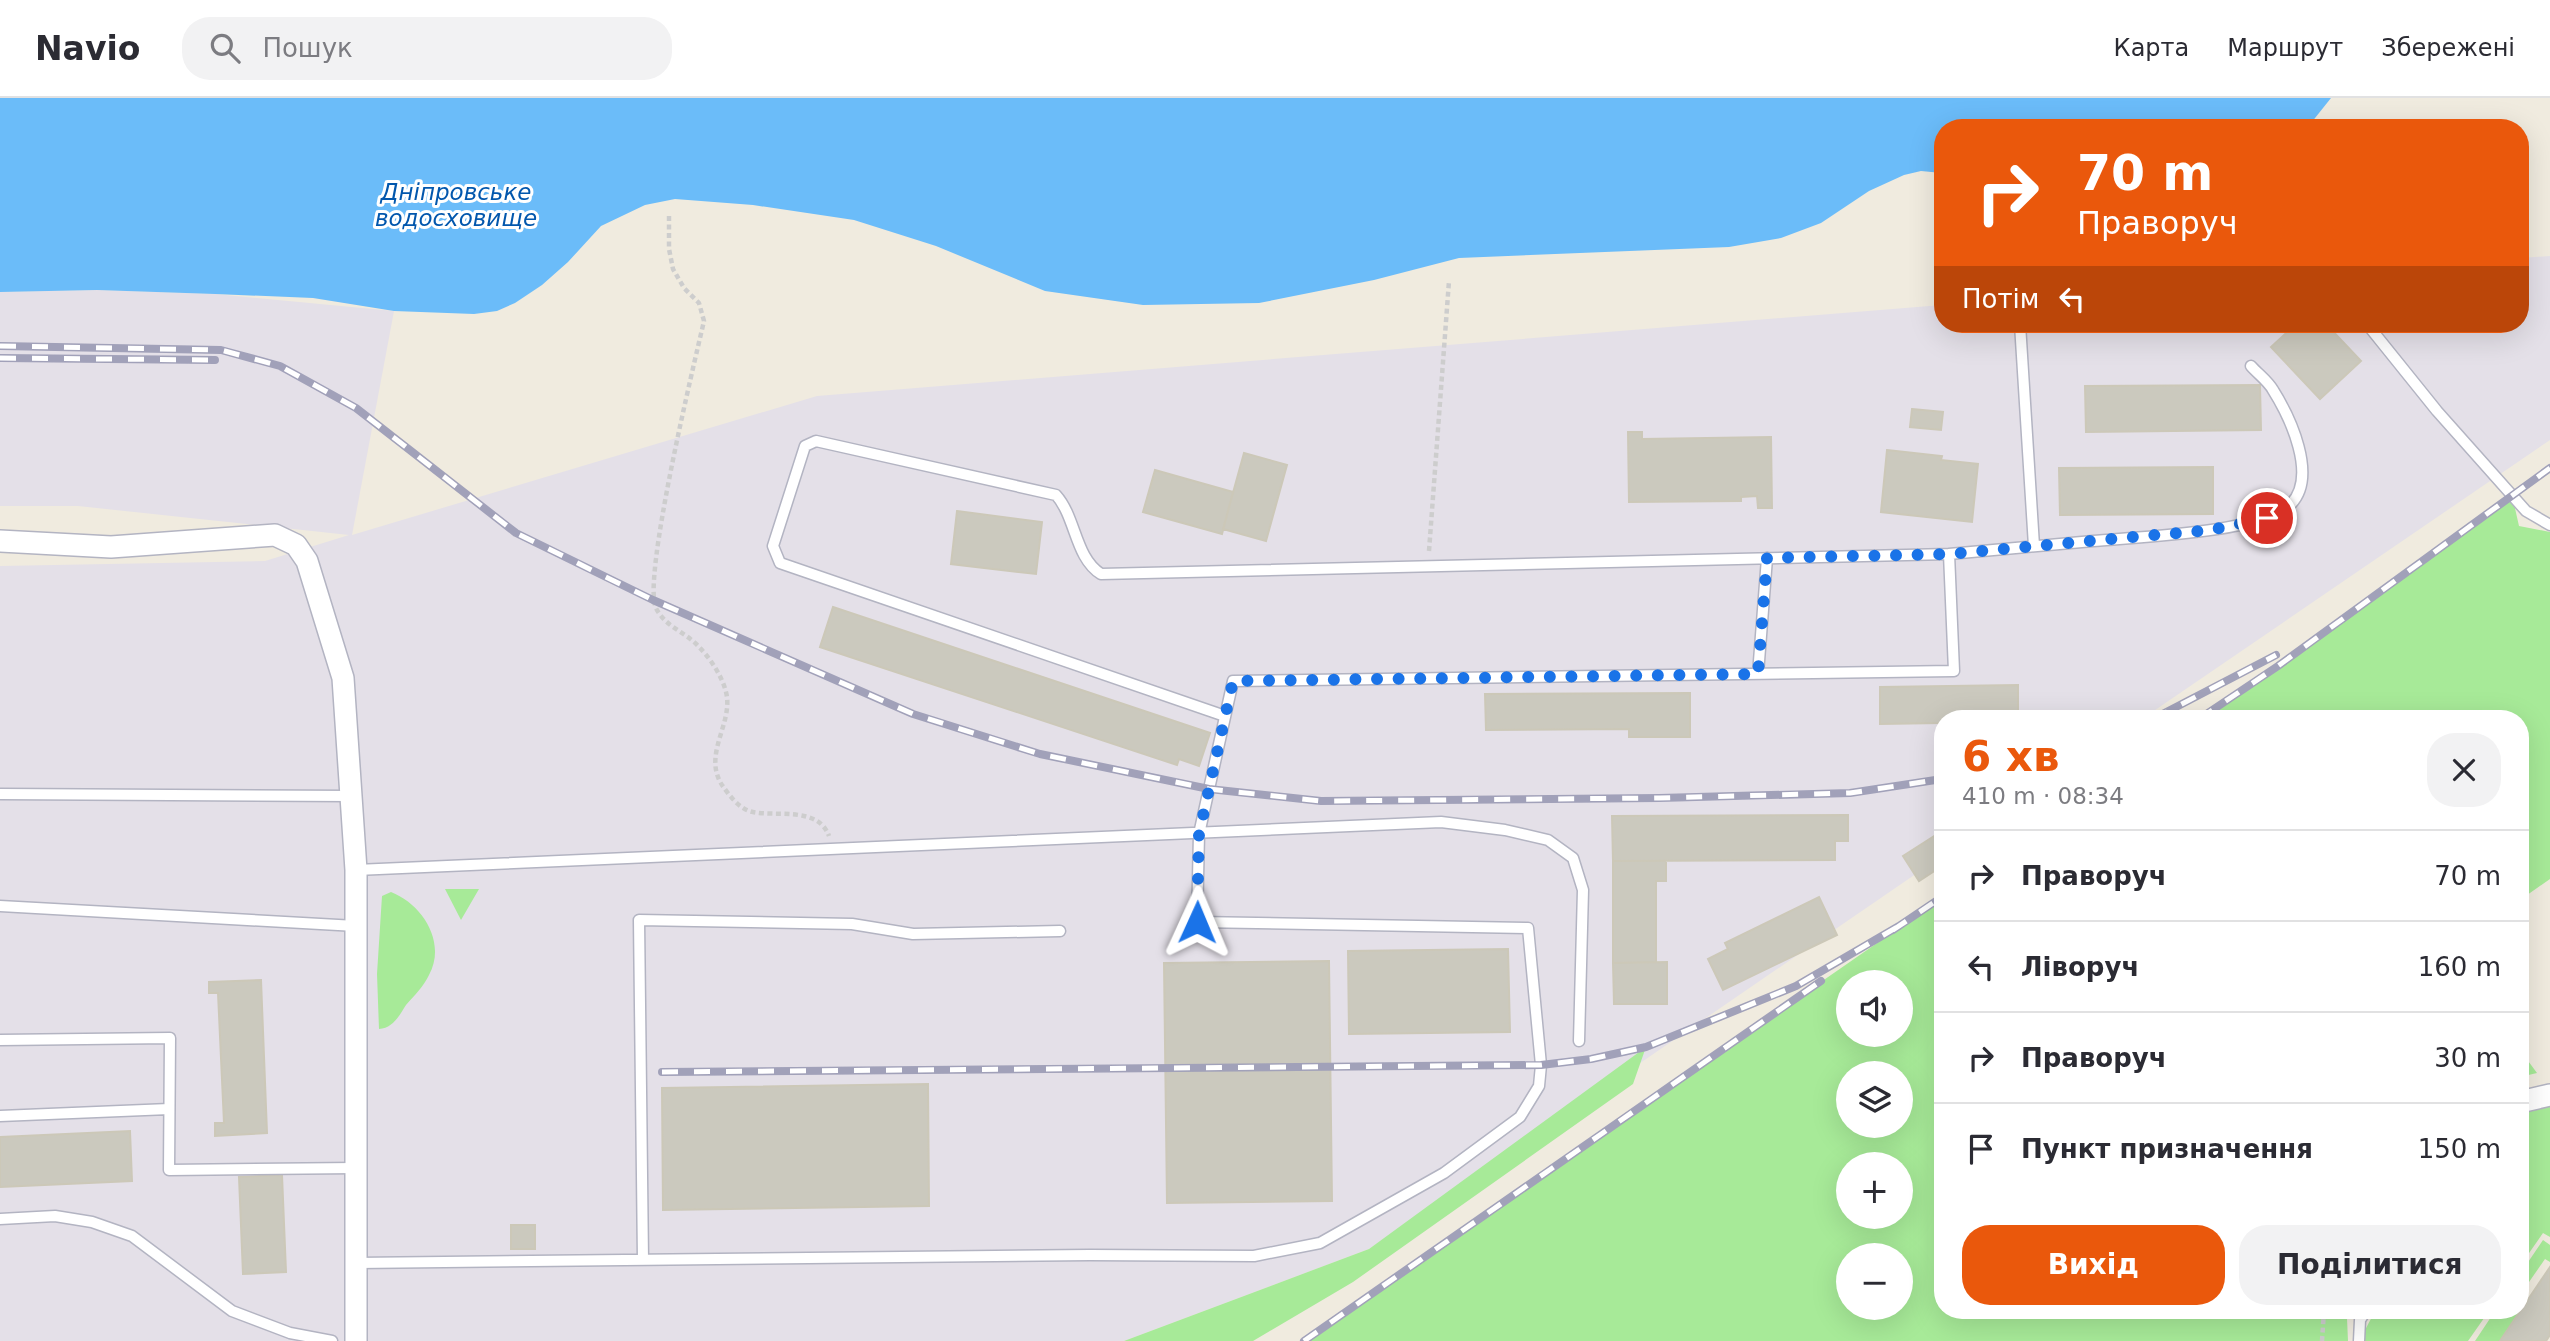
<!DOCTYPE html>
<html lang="uk">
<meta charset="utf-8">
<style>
body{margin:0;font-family:"DejaVu Sans",sans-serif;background:#f2f2f3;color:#2b2b33;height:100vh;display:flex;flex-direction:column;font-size:26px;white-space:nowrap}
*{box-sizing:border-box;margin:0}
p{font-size:23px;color:#7c7c81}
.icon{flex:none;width:38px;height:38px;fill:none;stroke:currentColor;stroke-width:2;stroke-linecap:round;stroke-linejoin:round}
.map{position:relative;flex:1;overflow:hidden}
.side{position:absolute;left:1934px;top:612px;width:595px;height:609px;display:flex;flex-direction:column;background:#fff;border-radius:28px;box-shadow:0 7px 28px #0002}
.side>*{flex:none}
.guide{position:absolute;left:1934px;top:21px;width:595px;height:214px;border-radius:28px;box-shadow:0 7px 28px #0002;background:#ea580c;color:#fff;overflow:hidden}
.tools{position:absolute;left:1836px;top:872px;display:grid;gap:14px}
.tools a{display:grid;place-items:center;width:77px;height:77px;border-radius:50%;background:#fff;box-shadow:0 7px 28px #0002;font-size:35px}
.pin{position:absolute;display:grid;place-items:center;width:60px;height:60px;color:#fff;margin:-30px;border:4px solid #fff;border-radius:50%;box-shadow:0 2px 7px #0007}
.me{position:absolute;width:77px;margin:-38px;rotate:1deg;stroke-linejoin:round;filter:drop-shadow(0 0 5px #0008)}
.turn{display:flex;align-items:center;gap:24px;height:147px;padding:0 28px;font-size:32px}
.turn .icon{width:91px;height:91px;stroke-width:2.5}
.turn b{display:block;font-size:49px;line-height:60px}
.then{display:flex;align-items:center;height:66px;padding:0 28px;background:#0003;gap:14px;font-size:26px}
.round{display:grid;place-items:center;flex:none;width:74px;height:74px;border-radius:28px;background:#f2f2f3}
.head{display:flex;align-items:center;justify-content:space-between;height:119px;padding:0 28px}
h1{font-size:42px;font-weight:700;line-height:52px;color:#ea580c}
.action{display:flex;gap:14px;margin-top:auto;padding:14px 28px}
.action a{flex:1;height:80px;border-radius:28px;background:#ea580c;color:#fff;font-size:28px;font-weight:700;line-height:80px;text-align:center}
.action a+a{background:#f2f2f3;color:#2b2b33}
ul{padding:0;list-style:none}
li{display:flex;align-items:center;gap:21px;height:91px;padding:0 28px;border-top:2px solid #e1e1e2}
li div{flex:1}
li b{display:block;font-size:26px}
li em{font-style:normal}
header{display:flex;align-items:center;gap:42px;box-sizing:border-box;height:98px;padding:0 35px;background:#fff;border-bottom:2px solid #e1e1e2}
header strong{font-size:33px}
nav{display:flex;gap:38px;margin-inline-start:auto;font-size:24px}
.search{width:490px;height:63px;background:#f2f2f3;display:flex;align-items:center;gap:18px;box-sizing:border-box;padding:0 24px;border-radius:28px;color:#7c7c81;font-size:26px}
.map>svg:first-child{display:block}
.industrial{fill:#e4e0e8}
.green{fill:#a7ea98;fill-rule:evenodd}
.water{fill:#6bbcf9}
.building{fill:#cbc9be;stroke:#ccc8b8;stroke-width:2}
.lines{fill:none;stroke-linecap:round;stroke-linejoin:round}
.service-casing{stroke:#b3b4c2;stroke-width:13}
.minor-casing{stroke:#b3b4c2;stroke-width:24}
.path{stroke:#cdcdcd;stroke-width:4.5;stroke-dasharray:5 3.5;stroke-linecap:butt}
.service{stroke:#fff;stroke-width:10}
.minor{stroke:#fff;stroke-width:21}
.rail-casing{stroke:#a1a1b9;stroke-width:8}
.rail{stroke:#fff;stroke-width:5;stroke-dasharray:16;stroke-linecap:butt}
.route{stroke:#1a73e8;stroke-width:12;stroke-dasharray:0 21.6}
.labels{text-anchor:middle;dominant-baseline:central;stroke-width:6;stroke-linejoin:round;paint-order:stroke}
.water-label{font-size:23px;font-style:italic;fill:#0257ad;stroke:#fff}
</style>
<header>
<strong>Navio</strong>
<div class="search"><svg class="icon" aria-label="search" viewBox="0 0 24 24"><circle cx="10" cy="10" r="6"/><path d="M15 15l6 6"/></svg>Пошук</div>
<nav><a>Карта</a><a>Маршрут</a><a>Збережені</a></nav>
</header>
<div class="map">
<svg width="2550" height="1243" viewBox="0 0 2550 1243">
<rect width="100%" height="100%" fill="#f0ebdf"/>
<path class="industrial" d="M2550,158v184l-408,279h-200v137l-573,393 -245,92h-1124v-775l265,-5 84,-26 -271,-29h-78v-214l97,-2 118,4 179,17 -42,224 465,-139 1125,-91v19h578v-66z"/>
<path class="green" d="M2512,397l7,31 31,6v347l-30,21v-181h-321l79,-53z
M445,791h34l-18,31z
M391,794c31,12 56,50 38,83 -5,11 -15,21 -23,30 -7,11 -13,23 -27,24l-2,-55 5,-78z
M1942,800v413h409l-4,7 1,23h-1044zM1848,884h52v52h-52zM1848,975h52v52h-52zM1848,1066h52v52h-52zM1848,1157h52v52h-52z
M1646,949l-13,37 -280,198 -100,59h-129l245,-92z
M2520,952l17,23 -17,4z
M2550,1007v132l-7,-4 -23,33v-156z
M2543,1142l7,5v17l-5,-3 -25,36v-21z
M2520,1210l2,1 -22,32h-25l20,-30h25z
M2375,1213h114l-21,30h-103l-1,-9z"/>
<path class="water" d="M0,0h2331l-24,30h-365v45l-21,-2 -17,4 -35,16 -48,32 -40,15 -52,9 -270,11 -85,22 -115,23 -116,2 -98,-14 -109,-45 -82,-26 -101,-15 -78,-6 -30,6 -44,21 -33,36 -26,23 -27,18 -18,8 -23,3 -80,-3 -81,-13 -98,-4 -118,-4 -97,2z"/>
<path class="building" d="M2296,226h30l35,37 -41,38 -49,-52z
M2260,287l1,45 -175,2 -1,-46z
M1912,311l31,3 -2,18 -31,-3z
M1628,334h14v7l129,-2 1,71h-14l-1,-12 -16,1v4l-112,1z
M1887,352l55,6 -1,4 37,4 -6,58 -91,-10z
M1244,355l43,12 -21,76 -43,-12z
M2213,369v47l-153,1 -1,-47z
M1155,372l78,22 -11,42 -79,-22z
M957,413l85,11 -6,52 -85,-10z
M833,509l377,126 -11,33 -20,-7 -2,6 -357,-118z
M2018,587v34h-76v4l-62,1v-37z
M1690,595v44h-61v-8l-143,1 -1,-36z
M1848,717v26h-13v19l-222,1 -1,-45z
M1942,733v35l-23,15 -16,-25z
M1613,763h53v20h-10v81l-43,1z
M1819,799l18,38 -114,55 -15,-31 20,-10 -3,-6z
M1508,851l2,83 -161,2 -1,-83z
M1329,863l3,240 -165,2 -3,-240z
M1667,864v42h-53l-1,-41z
M261,882l6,153 -52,3v-13h9l-6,-130h-9v-11z
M928,986l1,122 -266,4 -1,-122z
M130,1033l2,50 -132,6v-50z
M282,1077l4,97 -43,2 -4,-97z
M511,1127h24v24h-24z
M2550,1169v68l-4,6h-46z"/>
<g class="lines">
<g class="service-casing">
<path id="service" d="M2020,226l14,222
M2367,226l70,87 89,100 24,14
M1758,576l9,-116
M1225,618l-445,-153 -7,-17 32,-100 11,-5 240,54c20,22 19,63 45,79l848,-20
M0,696l351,2
M356,772l1085,-48 64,8 43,10 25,18 10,32 -4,151
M0,808l356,20
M0,942l170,-2 -1,132 187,-2
M0,1018l169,-7
M0,1121l55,-3 37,6 40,14 100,75 58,22 42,8
M643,1162l-4,-340 213,4 61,10 147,-3
M356,1165l734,-8 164,1 66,-13 124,-70 76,-56 19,-31 2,-21 -13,-137 -331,-6 2,-88 34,-153 721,-10 -5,-117c48,-4 96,-9 144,-13 42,-4 170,-8 198,-37 27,-28 -1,-87 -18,-114 -5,-9 -15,-16 -22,-24
M2359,1243l1,-21 6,-9"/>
</g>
<g class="minor-casing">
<path id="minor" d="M0,443l111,6 164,-12 21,10 11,16 36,117 13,192v471
M2520,1004l30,-7"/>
</g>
<path class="path" d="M669,118v33l4,20 11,19 15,15 5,18c-10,43 -62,258 -48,287 9,19 30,24 43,39 11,11 23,29 27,45 8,31 -24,62 -4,93 7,10 18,25 31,27 24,5 65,-6 76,24
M1429,453l20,-270
M2322,1243l2,-30"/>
<use href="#service" class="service"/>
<use href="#minor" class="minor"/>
<g class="rail-casing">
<path id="rail" d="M0,248l221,4 59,16 76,42 160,125 137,67 260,114 127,40 169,35 112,12 338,-3 191,-5 92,-14
M0,260l215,2
M2153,621l123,-64
M2199,621l79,-53 272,-198
M1893,832l49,-33
M662,974l879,-7 50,-6 55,-12 150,-61 103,-60
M1304,1243l517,-360"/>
</g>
<use href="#rail" class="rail"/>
</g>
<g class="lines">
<path class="route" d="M1197,824l2,-88 34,-153 525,-7 9,-116 182,-4 261,-24 57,-12"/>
</g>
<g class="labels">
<g class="water-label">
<text x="456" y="94">Дніпровське<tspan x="456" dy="26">водосховище</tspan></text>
</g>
</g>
</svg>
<div class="tools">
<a><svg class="icon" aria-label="sound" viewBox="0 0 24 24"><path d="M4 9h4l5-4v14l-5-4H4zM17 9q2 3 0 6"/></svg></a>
<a><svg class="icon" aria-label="layers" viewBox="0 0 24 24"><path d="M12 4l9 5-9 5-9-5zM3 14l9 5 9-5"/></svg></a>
<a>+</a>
<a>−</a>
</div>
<div class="pin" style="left:2267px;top:420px;background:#d93025"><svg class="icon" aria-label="arrive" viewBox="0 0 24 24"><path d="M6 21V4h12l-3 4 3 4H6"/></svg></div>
<svg class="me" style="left:1197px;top:824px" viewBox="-20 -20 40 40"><path d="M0-17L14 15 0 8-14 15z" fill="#1a73e8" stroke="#fff" stroke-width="4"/></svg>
<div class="guide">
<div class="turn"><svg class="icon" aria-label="right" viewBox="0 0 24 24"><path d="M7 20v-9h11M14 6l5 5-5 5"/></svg><div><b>70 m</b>Праворуч</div></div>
<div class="then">Потім<svg class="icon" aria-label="left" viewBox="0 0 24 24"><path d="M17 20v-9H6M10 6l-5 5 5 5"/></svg></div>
</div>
<section class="side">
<div class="head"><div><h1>6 хв</h1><p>410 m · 08:34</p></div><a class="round"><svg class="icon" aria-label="close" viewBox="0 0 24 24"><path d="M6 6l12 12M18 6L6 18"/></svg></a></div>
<ul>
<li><svg class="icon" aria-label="right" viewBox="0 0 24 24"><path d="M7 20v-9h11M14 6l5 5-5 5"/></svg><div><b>Праворуч</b></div><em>70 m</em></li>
<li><svg class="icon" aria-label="left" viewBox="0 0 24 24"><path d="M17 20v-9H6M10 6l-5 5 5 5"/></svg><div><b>Ліворуч</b></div><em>160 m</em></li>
<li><svg class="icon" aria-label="right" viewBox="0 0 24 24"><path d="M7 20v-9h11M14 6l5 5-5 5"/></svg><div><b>Праворуч</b></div><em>30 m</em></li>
<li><svg class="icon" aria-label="arrive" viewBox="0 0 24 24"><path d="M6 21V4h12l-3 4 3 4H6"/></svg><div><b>Пункт призначення</b></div><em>150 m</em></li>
</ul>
<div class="action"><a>Вихід</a><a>Поділитися</a></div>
</section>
</div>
